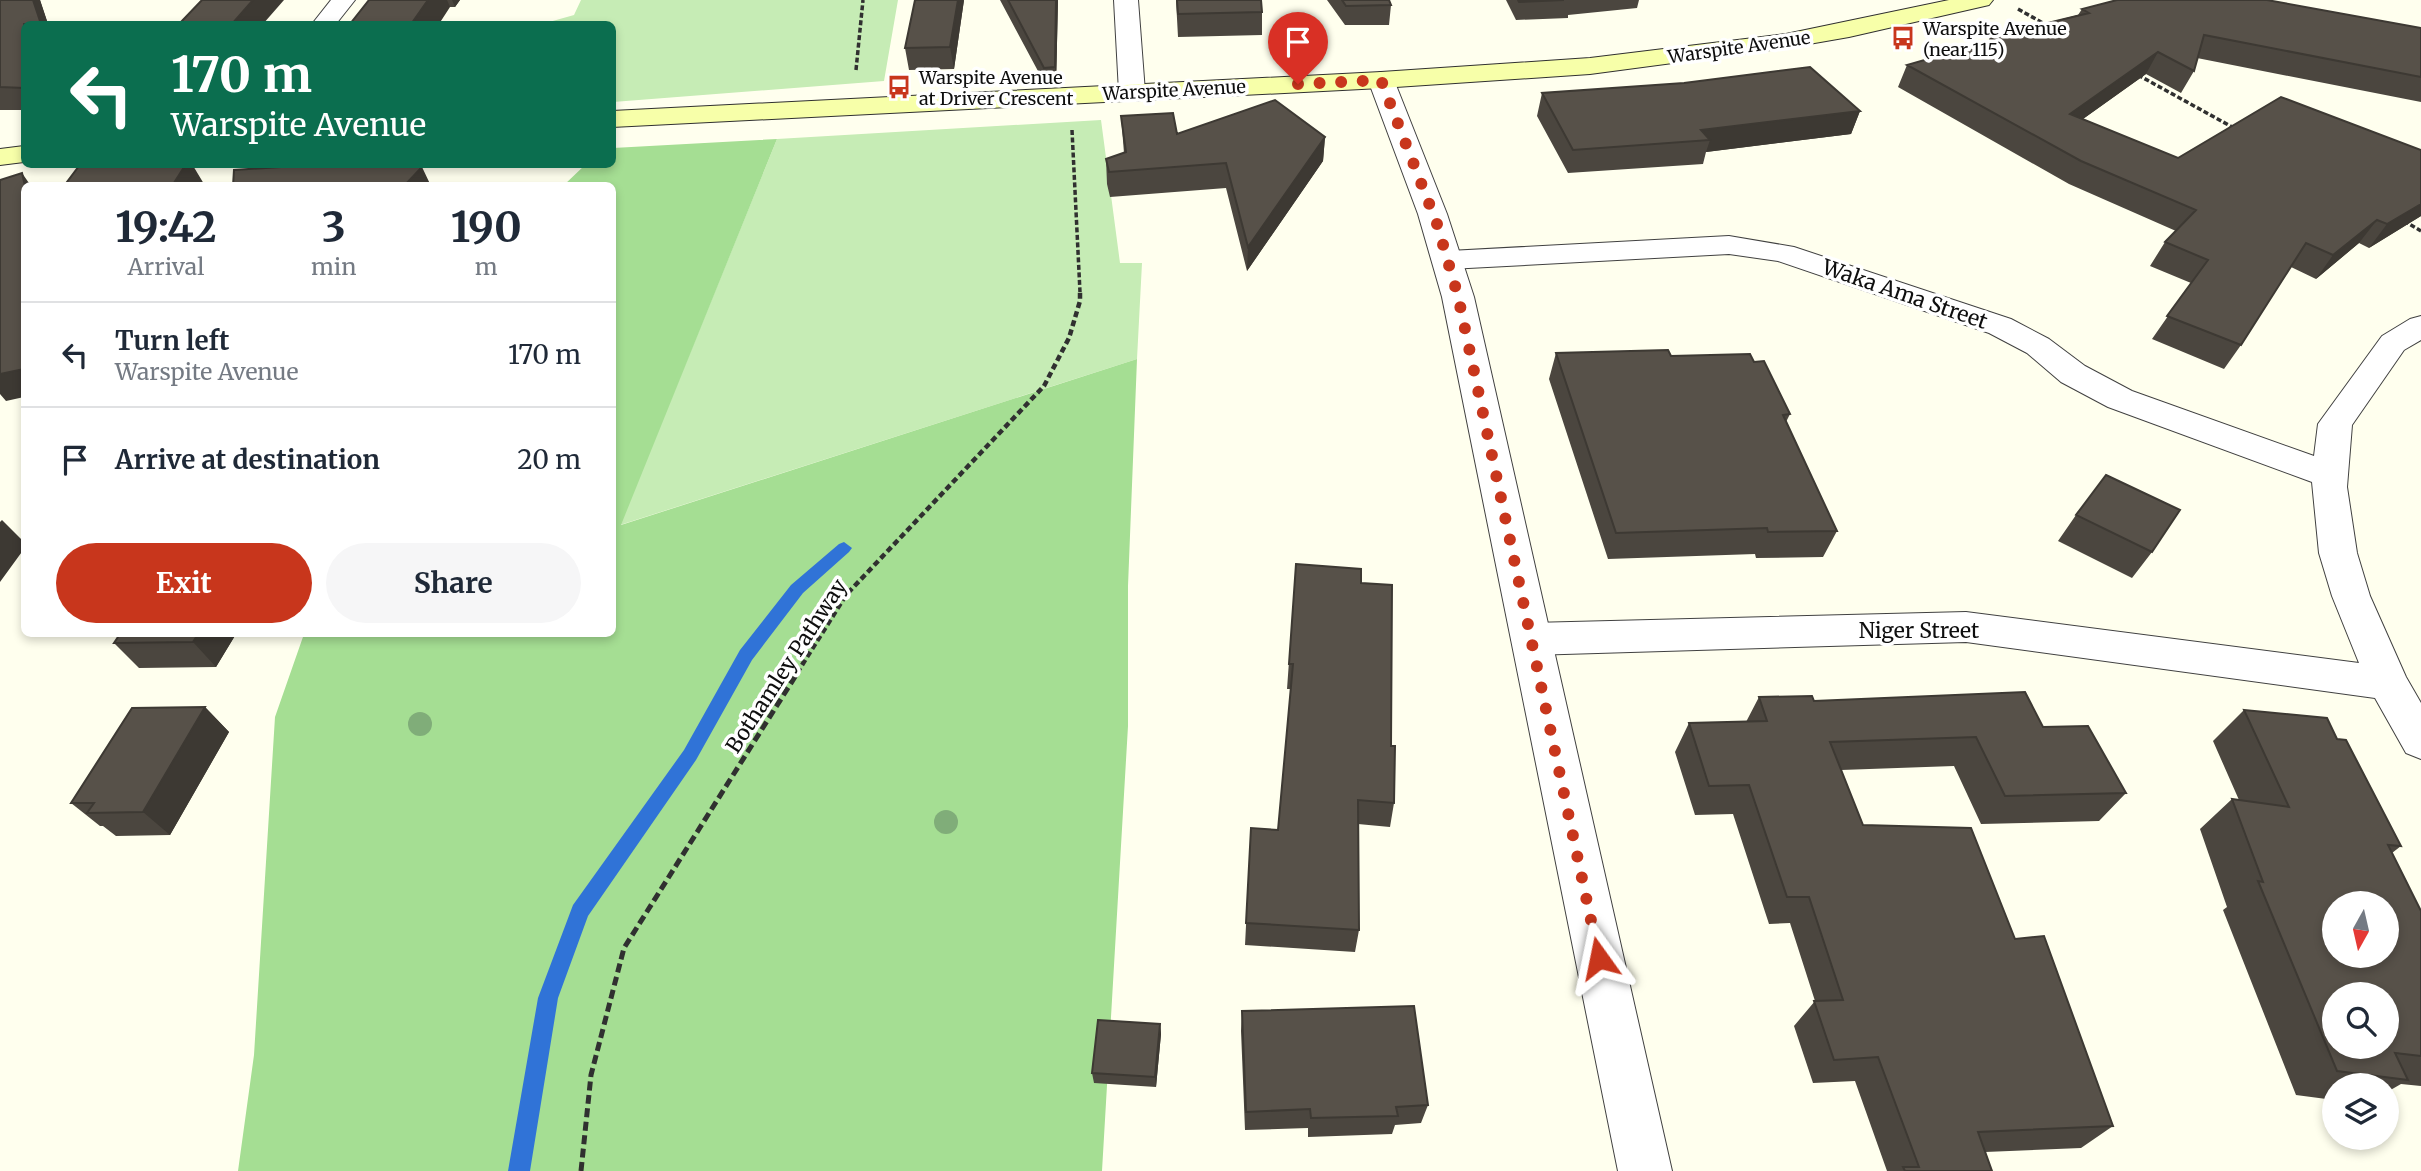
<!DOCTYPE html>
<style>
body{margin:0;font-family:Merriweather,serif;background:#f6f6f7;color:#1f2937;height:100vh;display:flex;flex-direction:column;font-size:26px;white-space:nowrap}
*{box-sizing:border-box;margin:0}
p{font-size:23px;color:#747a83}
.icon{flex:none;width:38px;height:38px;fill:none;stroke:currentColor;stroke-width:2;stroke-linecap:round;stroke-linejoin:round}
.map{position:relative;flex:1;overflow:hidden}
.side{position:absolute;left:21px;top:182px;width:595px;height:455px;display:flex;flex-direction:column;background:#fff;border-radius:10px;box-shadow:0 4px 10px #0003}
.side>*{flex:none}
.top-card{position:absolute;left:21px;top:21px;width:595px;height:147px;border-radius:10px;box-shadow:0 4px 10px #0003;background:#0b6e4f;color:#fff;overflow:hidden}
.needle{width:46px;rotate:188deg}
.tools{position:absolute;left:2322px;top:891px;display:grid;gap:14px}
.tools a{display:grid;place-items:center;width:77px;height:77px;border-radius:50%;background:#fff;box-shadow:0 4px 10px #0003;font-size:35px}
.pin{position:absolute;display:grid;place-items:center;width:60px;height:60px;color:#fff;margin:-72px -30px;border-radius:50% 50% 50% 0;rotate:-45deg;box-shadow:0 0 7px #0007}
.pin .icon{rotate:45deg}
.me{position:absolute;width:77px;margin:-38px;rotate:348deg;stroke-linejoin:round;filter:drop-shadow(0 0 5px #0008)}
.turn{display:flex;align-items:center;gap:24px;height:147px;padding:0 35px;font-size:32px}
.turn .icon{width:91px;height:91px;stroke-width:2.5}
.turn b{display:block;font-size:49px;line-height:60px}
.eta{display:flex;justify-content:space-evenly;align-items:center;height:119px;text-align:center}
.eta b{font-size:42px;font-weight:700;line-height:49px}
.primary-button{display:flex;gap:14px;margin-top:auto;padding:14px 35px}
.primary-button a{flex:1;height:80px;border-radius:42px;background:#c8361c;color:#fff;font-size:28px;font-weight:700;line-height:80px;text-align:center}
.primary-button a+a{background:#f6f6f7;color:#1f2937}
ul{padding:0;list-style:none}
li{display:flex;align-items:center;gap:21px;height:105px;padding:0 35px;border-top:2px solid #e0e1e3}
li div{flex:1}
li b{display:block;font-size:26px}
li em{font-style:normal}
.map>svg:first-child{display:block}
.green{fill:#c6ecb5}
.forest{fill:#a5de93}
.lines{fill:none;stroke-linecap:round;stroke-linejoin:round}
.stream{fill:#3073d7;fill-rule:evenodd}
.minor-casing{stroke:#414141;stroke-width:2}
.tertiary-casing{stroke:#414141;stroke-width:2}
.secondary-casing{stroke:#303030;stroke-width:2}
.path-far2{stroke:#303030;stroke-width:3.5;stroke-dasharray:5 2.5;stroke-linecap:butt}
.path-far1{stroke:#303030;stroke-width:4.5;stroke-dasharray:6 3.5;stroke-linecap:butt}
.path{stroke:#303030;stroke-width:5;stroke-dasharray:9 4.5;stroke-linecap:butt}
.minor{fill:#fff;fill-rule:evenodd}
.tertiary{fill:#fff;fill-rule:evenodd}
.secondary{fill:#f7ffa9;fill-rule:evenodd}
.tree{fill:#80ad79}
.wall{fill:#4b463f}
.shaded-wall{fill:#3d3933}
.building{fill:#575149;stroke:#3d3933;stroke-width:2;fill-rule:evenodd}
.route{stroke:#c8361c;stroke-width:12;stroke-dasharray:0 21.6}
.labels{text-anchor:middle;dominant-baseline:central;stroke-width:7;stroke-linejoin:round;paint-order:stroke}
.far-poi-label{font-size:18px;fill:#0e0e0e;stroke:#fff;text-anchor:start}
.far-street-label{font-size:18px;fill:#0e0e0e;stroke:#fff}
.street-label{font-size:21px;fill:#0e0e0e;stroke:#fff}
</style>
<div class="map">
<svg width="2421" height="1171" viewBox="0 0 2421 1171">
<rect width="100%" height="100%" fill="#ffe"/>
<path class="green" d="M581,0h317l-14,81 -271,21 -1,-78h-70l32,-9z
M1101,120l19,143h22l-5,96 -517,166 157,-386z"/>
<path class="forest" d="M777,139l-156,386 516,-166 -9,227v140l-26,445h-864l16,-116 21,-338 29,-83h308v-448l-48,-1 21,-20 27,-1 1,-16z"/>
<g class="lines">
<path class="stream" d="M844,542l8,6 -3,4 -46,41 -51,67 -56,100 -108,156 -30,82 -28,173h-22l30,-173 35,-93 111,-155 56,-100 51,-65 48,-41z"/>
<g class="minor-casing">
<path id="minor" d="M331,0h24l-19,24h-24z
M1729,236l65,11 217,72 38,20 36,27 47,25 182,65 4,-32 64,-88 28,-17 11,-3v24l-17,10 -52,75 -5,62 10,66 13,43 36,81 15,26v56l-15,-6 -31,-55 -409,-56 -435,13 -14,-5 -6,-11 6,-11 14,-5 435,-11 393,51 -27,-67 -13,-43 -7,-71 -204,-75 -47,-25 -34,-29 -38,-20 -211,-72 -49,-7 -280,15 -11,-3 -4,-6 4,-6 11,-3z"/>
</g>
<g class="tertiary-casing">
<path id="tertiary" d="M1114,0h24l7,92 -4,6 -9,2 -9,-2 -4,-6z
M1381,72l9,3 4,5 53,134 27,83 198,874h-54l-176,-874 -24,-83 -50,-134 4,-5z"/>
</g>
<g class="secondary-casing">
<path id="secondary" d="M1949,0h44l-4,5 -140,32 -63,11 -196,26 -209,14 -769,39v-16l769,-39 209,-14 196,-24z
M24,146v16l-24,3v-16z"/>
</g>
<path class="path-far2" d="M2018,9l32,18
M856,70l7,-70
M2138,75l96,53
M1072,130l8,162
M2404,221l17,10"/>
<path class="path-far1" d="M797,673l49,-78 198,-209 25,-48 11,-37v-10"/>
<path class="path" d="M581,1171l10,-96 33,-127 174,-276"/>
<use href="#minor" class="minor"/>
<use href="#tertiary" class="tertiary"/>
<use href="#secondary" class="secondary"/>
</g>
<g class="tree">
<circle cx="420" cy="724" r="12"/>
<circle cx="946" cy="822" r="12"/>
</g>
<path class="wall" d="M0,0h40l8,24h-24v86h-24z
M369,0h91l-5,7h-5z
M964,0l-10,69 -45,1 -4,-22z
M1000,0h58l-2,86h-10z
M1176,0h85l1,12v23l-84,2z
M1327,0h62l2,5 -2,20h-44z
M1506,0h133l-2,8 -69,7v3l-52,2z
M2082,9l339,19v74l-224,-44 -3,13 -13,22 -35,-19 -63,45 95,39 243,-8v66l-52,32 -10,-5 -43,36 -25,-12 -50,78 -17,24 -72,-30 39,-56 -41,-17 15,-24 11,-11 -107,-47 -171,-97 9,-22 81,-23 2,-5 88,-22z
M1542,93l318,18 -9,23 -145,18 -3,12 -135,9 -31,-57z
M1121,116l56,18 148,3 -2,24 -76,110 -21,-83 -116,9 -3,-13 -1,-25 18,-6z
M1556,353l115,3 83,6 36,52 -4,8 51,109 -14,26 -67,1 -1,-4 -147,5 -59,-180z
M2076,515l76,37 -20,26 -74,-37z
M1296,564l65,19 30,163 3,57 -4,24 -32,-3 1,106 -4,22 -110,-7 6,-117 27,2 13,-141h-4z
M236,634l-20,33 -77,1 -25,-25z
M1759,697l55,4 229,26 83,66 -27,28 -118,3 -27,-58 -113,4 22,55 152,114 98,187 -32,22 -96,4 7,19h-105l-32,-90 -42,2 -19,-57 21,-25 -25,-78 -21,1 -36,-110 -38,1 -20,-63 14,-29 57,-1z
M205,707l24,25 -59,103 -54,1 -13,-10h-3l-29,-23z
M2244,710l93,29 64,107 -9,7 29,58v175l-20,-2 -14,8v-7h-53v15l-38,-5 -73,-185 4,-3 -27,-78 32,-30 7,1 -26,-59z
M1242,1011l186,94 -7,18 -26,2 -3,9 -84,3v-9l-63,2 -4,-99z
M1160,1024l1,10 -5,53 -62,-4 -2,-10z"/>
<path class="shaded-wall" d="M33,0h7l8,24h-7z
M253,0h31l-21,24h-31z
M428,0h19l3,7 -11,17h-26l-1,-1z
M452,0h8l-5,7z
M958,0h6l-10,69 -4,-22z
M1056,0h2l-2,86 -1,-19z
M2158,52l-12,22 -87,62 11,-22z
M1860,111l-9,23 -145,18 4,-12 -9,-10z
M1325,137l-2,24 -76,110 1,-24z
M186,164h6l12,20 -1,2h-31z
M422,167l9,19h-27z
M22,173l9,13h-6z
M2421,204v12l-52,32 18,-24z
M2377,220l-18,23 -43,36 17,-24z
M24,369v28l-18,4 -6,-7v-20z
M2,520l22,22v7l-24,33v-60z
M198,634h38l-20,33 -23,-25z
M205,707l24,25 -59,103 -27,-23z
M1160,1024l1,10 -5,53 -1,-10z"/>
<path class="building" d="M0,0h33l8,24h-17v64l-24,-1z
M202,0h51l-21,24h-53z
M369,0h59l-16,23 1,1h-63z
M915,0h43l-8,47 -45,1z
M1008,0h48l-1,67 -11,1z
M1177,0h84l1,12 -84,2z
M1342,0h47l2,5 -45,1z
M1518,0h46l-45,2z
M2117,0h150l154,28v49l-217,-42 -10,36 -36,-19 -88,62 108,44 103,-61 140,53v54l-34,20 -10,-4 -44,35 -27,-12 -65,102 -74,-29 41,-56 -43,-18 31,-32 -115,-49 -174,-96 87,-25 -4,-3 99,-24 -7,-4z
M1810,67l50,44 -159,19 9,10 -137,10 -31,-57 142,-10z
M1275,100l50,37 -77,110 -22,-84 -117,9 -3,-13 20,-7 -5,-36 52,-3 4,21z
M108,164h78l-14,22h-108l15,-20z
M328,164h60l34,3 -18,19h-171l1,-16z
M22,173l3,13 -1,183 -24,5v-194z
M1668,350l3,6 79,-2 4,8 10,-1 26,53 -7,1 54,116 -69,1 -1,-4 -151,5 -60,-180z
M2106,475l74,35 -28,42 -76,-37z
M1296,564l65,5v14l31,2 -1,161h4l-1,57 -36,-3 1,130 -113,-7 5,-95 27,2 15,-166h-4z
M120,634h78l-5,8 -79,1z
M2025,692l18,35 45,-1 38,67 -121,3 -29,-59 -146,5 33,83 108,3 44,111 29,-3 69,190 -135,6 14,39h-87l-2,-4h16l-41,-110 -44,3 -20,-59 29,-1 -34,-103h-22l-38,-112 -40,1 -20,-63 78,-2 -8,-24 53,-1 2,5z
M205,707l-62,105 -56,1 7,-10h-23l61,-95z
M2244,710l83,8 10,21 9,1 55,106 -13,-1 33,66v145l-26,-3 13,27 -71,-9 -79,-190 5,1 -31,-83 57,8zM2334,903h53v53h-53zM2334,994h53v52h-53z
M1414,1006l14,99 -32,2 2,9 -87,2 -1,-9 -64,3 -4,-101z
M1098,1020l62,4 -5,53 -63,-4z"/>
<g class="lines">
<path class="route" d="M1298,84l83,-4 56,144 21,72 141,662"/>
</g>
<defs>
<g id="bus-bare" transform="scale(1.89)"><path d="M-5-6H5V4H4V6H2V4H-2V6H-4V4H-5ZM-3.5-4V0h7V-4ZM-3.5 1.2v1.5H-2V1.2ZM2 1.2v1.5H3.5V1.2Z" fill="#c8361c" stroke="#fff" stroke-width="2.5" paint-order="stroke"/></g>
</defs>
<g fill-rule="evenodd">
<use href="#bus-bare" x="1903" y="38"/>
<use href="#bus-bare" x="899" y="87"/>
</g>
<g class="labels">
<g class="far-poi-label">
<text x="1923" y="28">Warspite Avenue<tspan x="1923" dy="21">(near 115)</tspan></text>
<text x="919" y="77">Warspite Avenue<tspan x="919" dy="21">at Driver Crescent</tspan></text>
</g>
<g class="far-street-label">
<text transform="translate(1739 47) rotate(-8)">Warspite Avenue</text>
<text transform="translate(1174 90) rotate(-3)">Warspite Avenue</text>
</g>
<g class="street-label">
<text transform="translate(1905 294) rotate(19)">Waka Ama Street</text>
<text x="1919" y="630">Niger Street</text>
<text transform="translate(786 666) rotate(-57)">Bothamley Pathway</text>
</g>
</g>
</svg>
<div class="tools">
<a><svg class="needle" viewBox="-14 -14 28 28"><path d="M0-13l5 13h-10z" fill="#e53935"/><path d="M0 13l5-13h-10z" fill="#747a83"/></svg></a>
<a><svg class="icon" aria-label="search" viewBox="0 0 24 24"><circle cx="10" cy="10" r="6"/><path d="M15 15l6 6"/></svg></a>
<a><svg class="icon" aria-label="layers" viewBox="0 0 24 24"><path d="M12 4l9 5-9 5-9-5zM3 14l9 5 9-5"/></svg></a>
</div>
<div class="pin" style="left:1298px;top:84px;background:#d93025"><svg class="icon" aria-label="arrive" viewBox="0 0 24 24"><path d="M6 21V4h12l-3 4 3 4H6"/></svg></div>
<svg class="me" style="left:1599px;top:958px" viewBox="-20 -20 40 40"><path d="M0-17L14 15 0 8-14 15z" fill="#c8361c" stroke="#fff" stroke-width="4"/></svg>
<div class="top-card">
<div class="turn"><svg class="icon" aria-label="left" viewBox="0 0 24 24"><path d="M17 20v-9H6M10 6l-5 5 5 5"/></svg><div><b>170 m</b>Warspite Avenue</div></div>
</div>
<section class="side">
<div class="eta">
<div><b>19:42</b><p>Arrival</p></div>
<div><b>3</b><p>min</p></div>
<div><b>190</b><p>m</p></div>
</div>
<ul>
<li><svg class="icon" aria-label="left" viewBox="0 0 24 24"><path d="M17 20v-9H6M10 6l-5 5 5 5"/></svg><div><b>Turn left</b><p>Warspite Avenue</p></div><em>170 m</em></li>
<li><svg class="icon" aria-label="arrive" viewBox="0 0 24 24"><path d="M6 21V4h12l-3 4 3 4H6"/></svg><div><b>Arrive at destination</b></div><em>20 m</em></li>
</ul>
<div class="primary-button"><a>Exit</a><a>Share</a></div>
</section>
</div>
